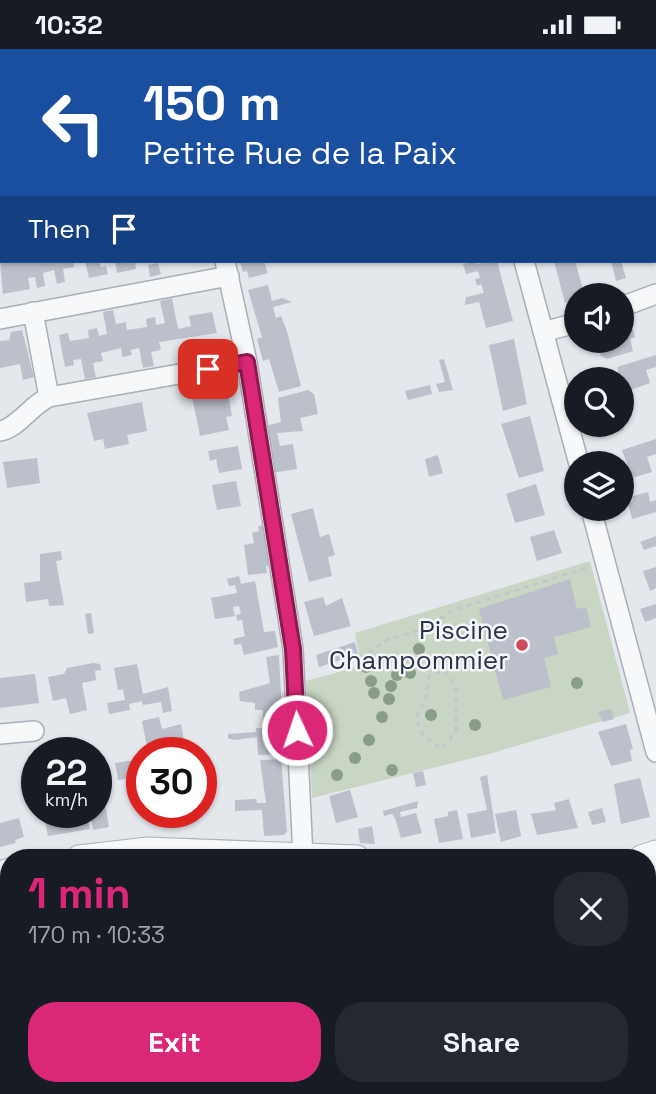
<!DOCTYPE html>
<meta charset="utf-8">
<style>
body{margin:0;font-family:"Space Grotesk",sans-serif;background:#242831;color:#f1f3f6;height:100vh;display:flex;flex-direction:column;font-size:26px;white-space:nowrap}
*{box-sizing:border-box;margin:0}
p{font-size:23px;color:#9ea1a6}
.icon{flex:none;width:38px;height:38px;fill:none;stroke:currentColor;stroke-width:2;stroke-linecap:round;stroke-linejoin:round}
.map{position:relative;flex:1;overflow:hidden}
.panel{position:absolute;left:0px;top:800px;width:656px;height:247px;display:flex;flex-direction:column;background:#171b24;border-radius:28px 28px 0 0;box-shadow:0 2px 5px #0004}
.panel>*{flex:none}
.guide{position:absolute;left:0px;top:0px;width:656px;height:214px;box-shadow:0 2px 5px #0004;background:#1a4fa0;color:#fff;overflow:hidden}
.tools{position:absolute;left:564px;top:234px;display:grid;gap:14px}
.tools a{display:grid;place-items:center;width:70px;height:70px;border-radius:50%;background:#171b24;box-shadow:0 2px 5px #0004;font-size:35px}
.speed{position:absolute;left:21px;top:688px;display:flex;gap:14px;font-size:35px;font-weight:700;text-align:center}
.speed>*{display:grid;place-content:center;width:91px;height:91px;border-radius:50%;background:#171b24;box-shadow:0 2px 5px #0004;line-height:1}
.speed small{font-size:18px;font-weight:400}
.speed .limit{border:10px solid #d22;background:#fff;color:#111}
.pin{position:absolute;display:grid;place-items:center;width:60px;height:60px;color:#fff;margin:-30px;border-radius:14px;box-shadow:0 4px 10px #0006}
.me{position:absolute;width:77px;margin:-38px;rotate:357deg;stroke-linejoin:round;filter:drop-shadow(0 0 5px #0008)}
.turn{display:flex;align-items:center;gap:24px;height:147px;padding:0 28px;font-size:32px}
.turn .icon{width:91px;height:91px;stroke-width:2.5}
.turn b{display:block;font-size:49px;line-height:60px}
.then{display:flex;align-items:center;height:66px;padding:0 28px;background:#0003;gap:14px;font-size:26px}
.round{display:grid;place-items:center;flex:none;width:74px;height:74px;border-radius:28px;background:#242831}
.head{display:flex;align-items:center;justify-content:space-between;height:119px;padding:0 28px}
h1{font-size:42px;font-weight:800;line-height:52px;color:#db2777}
.action{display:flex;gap:14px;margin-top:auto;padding:14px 28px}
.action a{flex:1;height:80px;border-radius:28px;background:#db2777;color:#fff;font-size:28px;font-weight:800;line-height:80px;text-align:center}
.action a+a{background:#242831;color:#f1f3f6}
.status{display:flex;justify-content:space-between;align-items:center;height:49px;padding:0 35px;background:#171b24;direction:ltr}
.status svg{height:19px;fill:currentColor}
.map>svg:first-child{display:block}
.built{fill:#d2d6de}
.green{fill:#c9d6c5}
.building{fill:#bbc0ca}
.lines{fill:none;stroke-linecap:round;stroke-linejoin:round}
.service-casing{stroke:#a9aeb7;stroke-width:12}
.minor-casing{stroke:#a9aeb7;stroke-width:22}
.tertiary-casing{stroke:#a9aeb7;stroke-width:25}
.path{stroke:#c2c5cb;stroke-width:2.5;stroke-dasharray:5 5;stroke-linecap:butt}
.service{stroke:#f7f8fa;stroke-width:10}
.minor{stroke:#f7f8fa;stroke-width:19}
.tertiary{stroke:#f7f8fa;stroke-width:23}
.tree{fill:#899d89}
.route-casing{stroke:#8e194d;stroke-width:18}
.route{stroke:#db2777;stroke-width:12}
.poi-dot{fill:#d1495b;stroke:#f4f6f9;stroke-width:2.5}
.labels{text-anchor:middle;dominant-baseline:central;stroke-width:5;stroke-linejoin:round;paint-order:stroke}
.poi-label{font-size:26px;fill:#2b3445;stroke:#f4f6f9;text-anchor:end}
</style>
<div class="status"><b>10:32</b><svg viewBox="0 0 49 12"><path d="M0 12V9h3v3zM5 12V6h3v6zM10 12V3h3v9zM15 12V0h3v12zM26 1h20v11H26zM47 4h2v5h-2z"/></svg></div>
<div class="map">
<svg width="656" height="1045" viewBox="0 0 656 1045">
<rect width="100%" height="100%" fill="#e4e7ec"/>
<path class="built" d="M651,863l5,4v178h-305l-3,-7h300v-173z"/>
<path class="green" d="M590,512l40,152 -145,42 -173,43 -6,-117 55,-15 -6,-33z
M651,863l5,4v77l-8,-24v-55z"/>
<path class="building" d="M12,212h61l1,6 -11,2 2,13 -8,2 -3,-14 -11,3 2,13 -8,2 -2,-11 -7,1 2,11 -27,5 -3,-31z
M85,212h14l2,6 5,-1 2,8 -19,4z
M115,212h20l1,8 -19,4z
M240,212h24l4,12 -19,5 -2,-7 -4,1z
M475,212l1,3 21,-3 16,60 -27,7 -7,-26 -14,3 1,-8 18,-4 -3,-9 -4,2 -2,-7 5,-1 -2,-7 -12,3 -3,-10z
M554,212h21l10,35h-9v4l-11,3z
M611,212h10l5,17 -10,3z
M158,214l3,11 -11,3 -2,-12z
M268,236l4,16 10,-3 10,4 -19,5 3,11 5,-2 6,15 14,55 -22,6 -10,-33 -6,2 -6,-22 5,-2 -14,-47z
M172,249l6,31 13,-3 -2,-10 23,-4 5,21 -58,9 2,8 -10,2 3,14 -11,2 -4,-20 -9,2 2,5 -10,2 -1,-9 -20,5 2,8 -10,2 3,14 -11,2 -4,-20 -8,1 1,5 -9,2 -6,-32 9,-2 2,8 7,-1 12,-2 -1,-8 9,-2 2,8 8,-2 -4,-22 10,-2 3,14 10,-2 1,8 20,-3 -1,-8 9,-2 1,8 9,-2 -5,-22z
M628,264l7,24 -5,2 3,12 -26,8 -6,-3 -5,-15h25v-26z
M22,281l12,47 -11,3 -3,-16 -20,4v-27l9,-1 2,-8z
M514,290l13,65 -24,7 -14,-66z
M656,306v12l-10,3 4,13 -25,9 -8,-25z
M444,310l9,31 -14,2 -3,-8 9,-2 -6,-22z
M225,327l7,40 -6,1 3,13 -29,6 -10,-50z
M430,336l2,9 -24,6 -3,-9z
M308,341l6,4 4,20 -18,4 3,13 -26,2 3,13 13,-2 4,25 -25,4 -7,-47 16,-4 -3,-24z
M142,353l5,29 -20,4 2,9 -24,5 -2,-10 -9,2 -7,-28z
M530,367l14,55 -25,7 -18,-54z
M596,376h27l1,5 -24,8z
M656,390v15l-9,3 5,15 -20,6 -10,-28z
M238,397l4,23 -23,4 -3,-14 -6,2 -2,-10z
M438,406l5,18 -14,4 -4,-18z
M37,409l3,25 -33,5 -4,-26z
M236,432l5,25 -24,4 -5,-25z
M536,435l9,31 -30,8 -9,-29z
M648,443l2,10 6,-2v12l-24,7 -4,-17 5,-1 -1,-5z
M313,459l7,29 9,-3 6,21 -7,2 4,19 -23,6 -18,-68z
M264,476l5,40 -3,1 1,7 -19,2 -4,-30 10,-2 -2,-10 7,-2 -1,-5z
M554,481l8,23 -25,8 -7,-24z
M656,487v10l-12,4 -4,-8z
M61,502l1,9 -6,1 8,44 -15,1 -1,-7 -22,3 -2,-19 16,-2v-27z
M656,518v21l-6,3 -7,-20z
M239,527l2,8 14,-3 9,51 11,-1 3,16 -34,8 -3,-11 -7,1 -1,-6 12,-3 -3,-16 -5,1 -1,-6 5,-1 -2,-8 -6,1 2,9 -20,3 -4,-21 26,-5 -2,-8 -6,1 -2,-7z
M570,530l7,30 9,-2 5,20 -37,10 4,17 -14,4 7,29 -48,13 -24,-91z
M323,548l3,9 16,-8 9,28 -37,10 -10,-34z
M656,555v14l-11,4 -5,-13z
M91,564l3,20 -6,1 -3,-20z
M355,593l3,12 -39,13 -3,-12z
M279,606l4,76h-5l1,23 -21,1 -1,-18 -23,3 -6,-2v-4l28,-2v-4h7v-18h-8v-7l-15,-2 -1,-9 31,-9 -4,-26z
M93,614l7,1 1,6 -6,1 1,9 -14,3 5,27 -17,4 -4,-16 -13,3 -5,-24 16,-3 3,-6z
M137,615l6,30 25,-7 4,24 -9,2 -2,-11 -18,3 -1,-4 -13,3 1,6 -21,4 -2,-11 18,-3 -2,-11 -5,1 -4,-22z
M35,625l4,29 -39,5v-30z
M611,660l3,10 -11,3 -5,-10z
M159,668l3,12 19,-5 4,23h-11l1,6h-27l-6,-32z
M626,675l7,25 -3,1 2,11 -21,5 -13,-34z
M142,710v11l-9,1 1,7 -16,2 -3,-17z
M281,710l6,73 -3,3 -20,1 -2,-26 -27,1v-11l21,-1 1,4h9l-6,-43z
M423,722l3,14 -10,2 -3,-14z
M100,723l9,55 -16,3 -3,-18h6v-39z
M487,726l9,58 -25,5 -4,-24 20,-4 -7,-33z
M640,729l10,39 -29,7 -7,-40z
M350,741l8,27 -22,6 -7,-27z
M569,750l9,29 -41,7 -6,-21 25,-4 -2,-7z
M418,752l-1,7 -17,4 1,5 15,-4 6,20 -21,5 -6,-20 -3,-4 -8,2 -1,-5z
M602,759l4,14 -14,3 -4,-13z
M457,761l6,29 -24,4 -5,-24 14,-3v-4z
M516,761l5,26 -20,6 -6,-28z
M76,763h11l3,17 -42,7 -3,-15z
M19,769l5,19 -9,3 1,3 -16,4v-24z
M372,777l3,18 -15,-1 -2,-14z
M9,853v25l-6,2 1,5 -4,1v-31z
M648,921l8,23 -1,92 -7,-30z
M1,986l8,25v27h9l2,7h-20z
M144,1038h21l3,7h-22z
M291,1038h19l2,7h-19z
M348,1038h47l3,7h-47z
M425,1038h32l2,7h-32z"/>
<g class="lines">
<g class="service-casing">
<path id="service" d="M654,28l2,-1"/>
</g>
<g class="minor-casing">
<path id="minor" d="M166,0v2
M467,0v2
M225,212l22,101 46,287 10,208
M524,212l55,203
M621,258l35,-13
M33,263l16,85 198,-35
M0,270l229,-43
M543,283l33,-9
M0,382c17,-2 32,-27 49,-34
M591,460l65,243
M0,685l34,-3
M330,1038l3,7"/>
</g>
<g class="tertiary-casing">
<path id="tertiary" d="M79,808l69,-8 209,8
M641,808l15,-5
M648,823h8
M0,824l9,-3"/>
</g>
<path class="path" d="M360,609l29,-19 36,-10 26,-18 138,-44
M444,622l12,16v44l-14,18 -19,-14 -7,-16 10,-22 3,-21z
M648,891l8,5
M656,899l-3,11 3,8"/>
<use href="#service" class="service"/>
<use href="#minor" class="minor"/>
<use href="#tertiary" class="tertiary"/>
</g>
<g class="tree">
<circle cx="419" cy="600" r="6"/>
<circle cx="366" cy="618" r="6"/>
<circle cx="410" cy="624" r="6"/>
<circle cx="397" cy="626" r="6"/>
<circle cx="371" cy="632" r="6"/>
<circle cx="577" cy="634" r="6"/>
<circle cx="391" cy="637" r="6"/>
<circle cx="374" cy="644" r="6"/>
<circle cx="389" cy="650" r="6"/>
<circle cx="431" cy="666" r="6"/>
<circle cx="382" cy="668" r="6"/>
<circle cx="475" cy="676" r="6"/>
<circle cx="369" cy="691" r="6"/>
<circle cx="355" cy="709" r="6"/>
<circle cx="392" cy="721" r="6"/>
<circle cx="337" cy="726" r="6"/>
</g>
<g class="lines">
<g class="route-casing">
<path id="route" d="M208,320l39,-7 46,287 4,81"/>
</g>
<use href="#route" class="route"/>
</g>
<circle class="poi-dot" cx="522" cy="596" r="7"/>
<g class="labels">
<g class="poi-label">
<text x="508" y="581">Piscine<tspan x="508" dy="30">Champommier</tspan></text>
</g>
</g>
</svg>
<div class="tools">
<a><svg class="icon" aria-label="sound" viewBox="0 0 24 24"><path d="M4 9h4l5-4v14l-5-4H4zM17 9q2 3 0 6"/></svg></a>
<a><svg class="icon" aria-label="search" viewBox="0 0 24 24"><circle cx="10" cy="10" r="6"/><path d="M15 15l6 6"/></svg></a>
<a><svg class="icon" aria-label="layers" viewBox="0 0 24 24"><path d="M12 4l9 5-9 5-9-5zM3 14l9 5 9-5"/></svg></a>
</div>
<div class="speed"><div>22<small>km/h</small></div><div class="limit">30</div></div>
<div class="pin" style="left:208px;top:320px;background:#d93025"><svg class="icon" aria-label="arrive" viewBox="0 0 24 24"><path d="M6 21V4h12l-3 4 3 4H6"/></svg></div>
<svg class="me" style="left:297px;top:681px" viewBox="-20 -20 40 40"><circle r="17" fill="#db2777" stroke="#fff" stroke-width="3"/><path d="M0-11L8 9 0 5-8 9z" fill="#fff"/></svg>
<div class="guide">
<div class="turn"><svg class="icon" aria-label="left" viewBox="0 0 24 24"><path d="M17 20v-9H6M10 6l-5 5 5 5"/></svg><div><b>150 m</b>Petite Rue de la Paix</div></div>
<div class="then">Then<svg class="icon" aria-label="arrive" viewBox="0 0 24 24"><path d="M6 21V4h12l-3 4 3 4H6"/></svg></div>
</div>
<section class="panel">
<div class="head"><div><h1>1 min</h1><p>170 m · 10:33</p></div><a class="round"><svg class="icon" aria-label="close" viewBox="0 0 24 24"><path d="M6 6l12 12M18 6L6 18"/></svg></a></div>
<div class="action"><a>Exit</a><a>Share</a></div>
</section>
</div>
